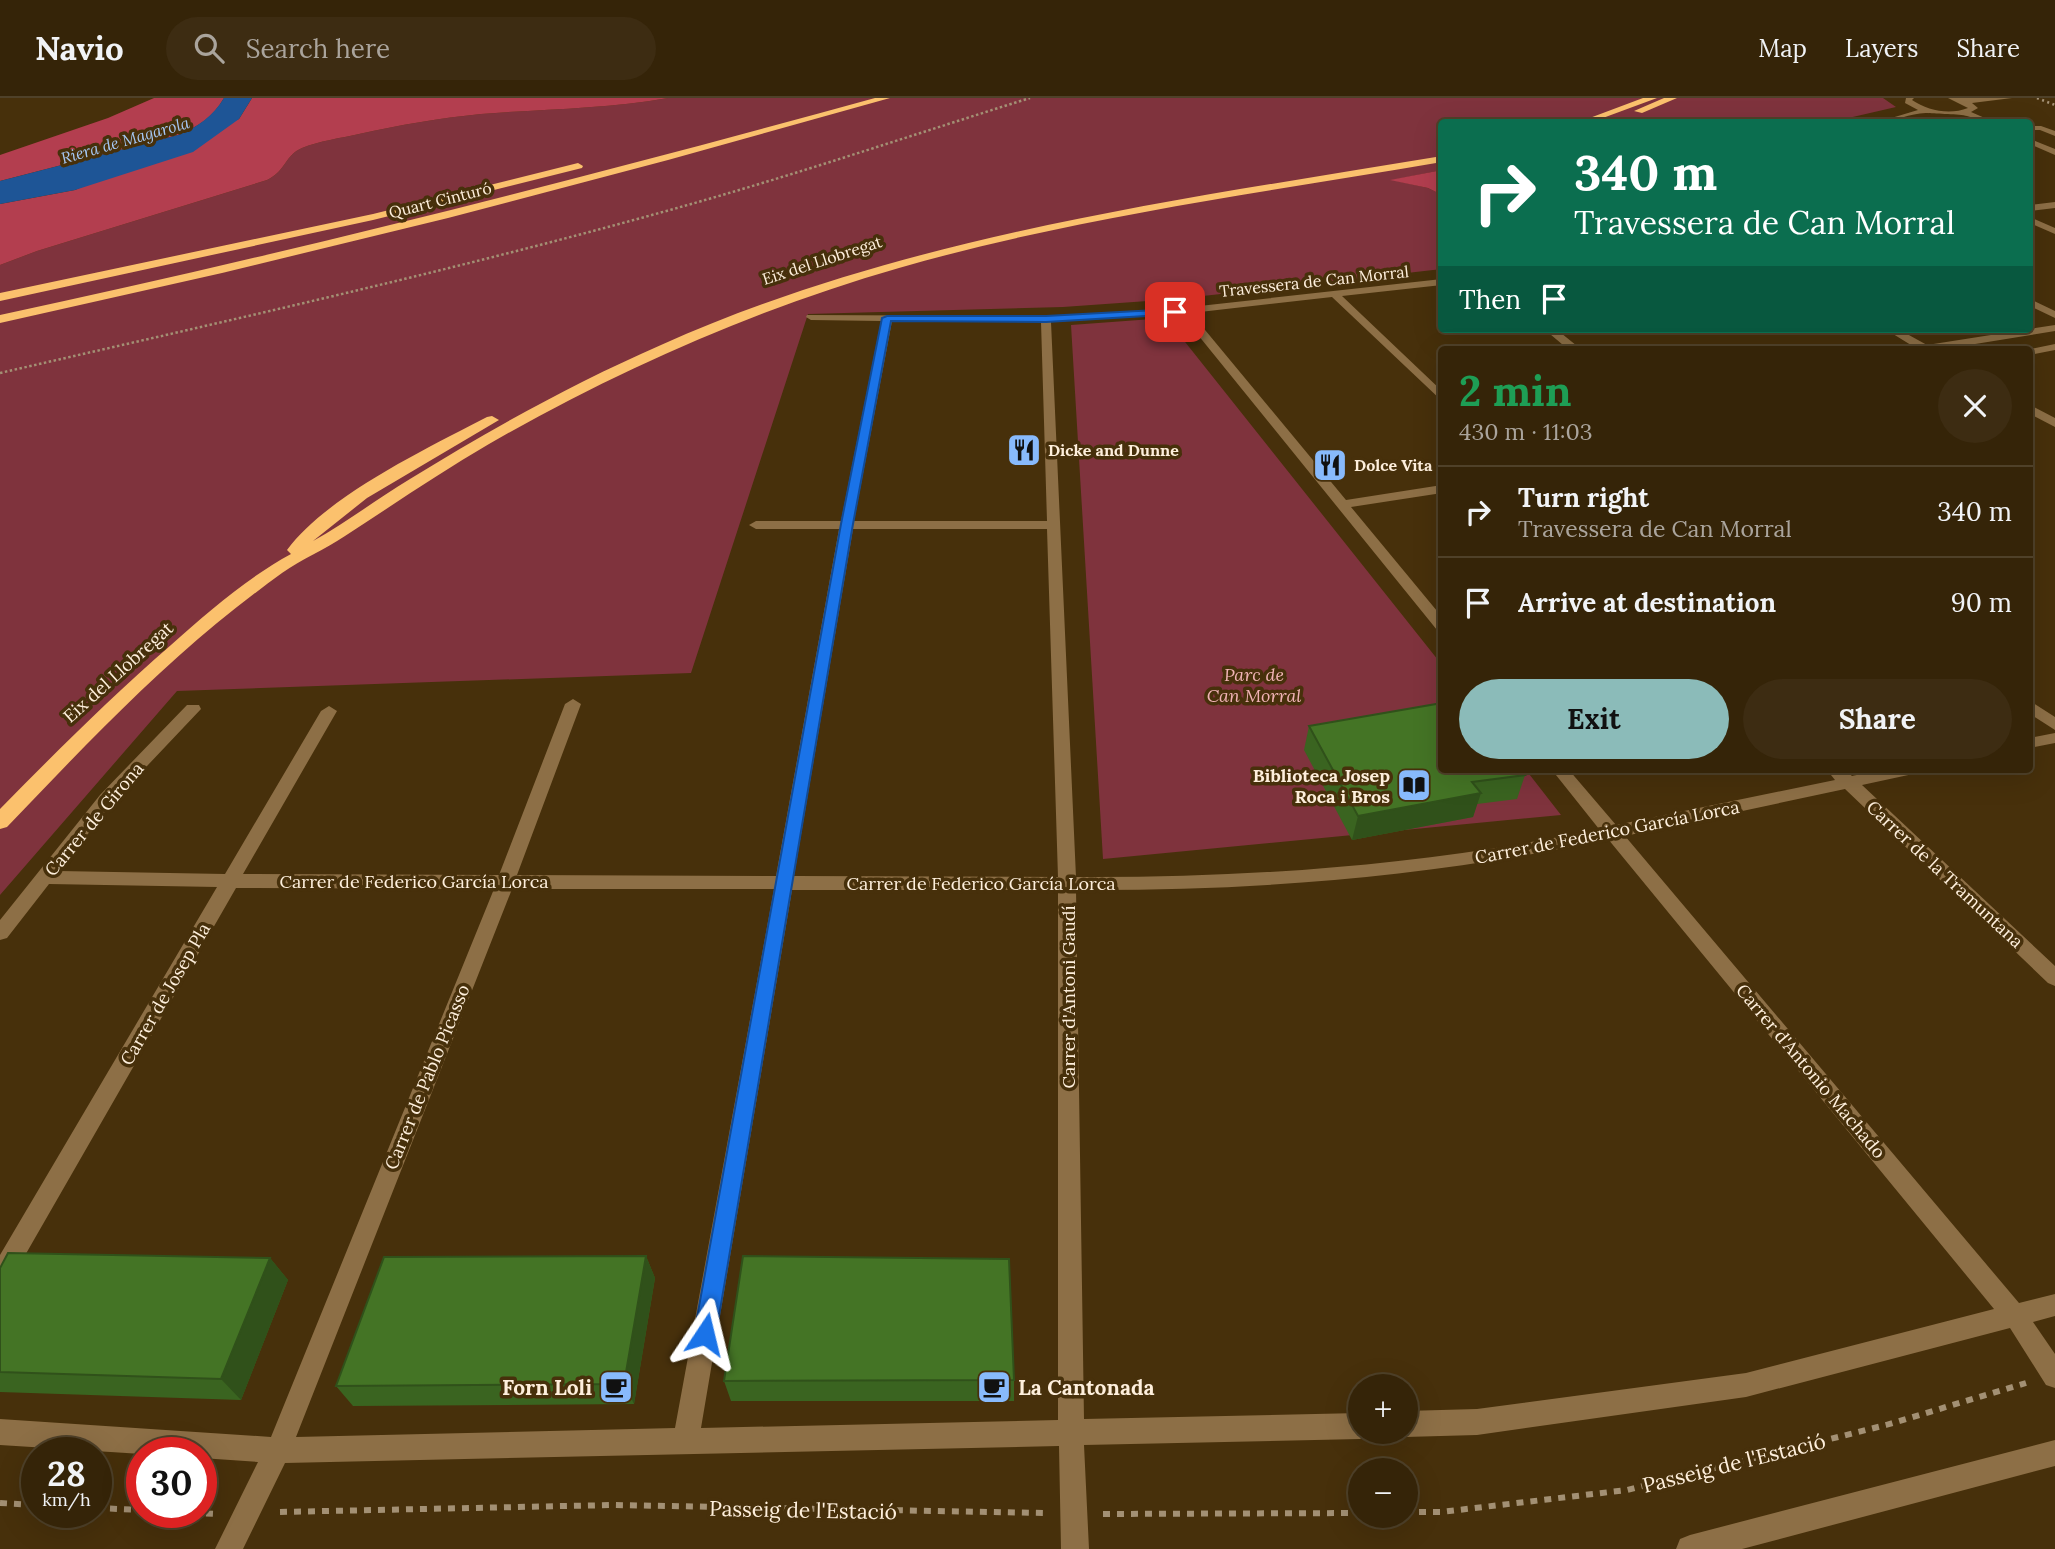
<!DOCTYPE html>
<meta charset="utf-8">
<style>
body{margin:0;font-family:Lora,serif;background:#3d2c12;color:#f1f3f6;height:100vh;display:flex;flex-direction:column;font-size:26px;white-space:nowrap}
*{box-sizing:border-box;margin:0}
p{font-size:23px;color:#aaa49c}
.icon{flex:none;width:38px;height:38px;fill:none;stroke:currentColor;stroke-width:2;stroke-linecap:round;stroke-linejoin:round}
.map{position:relative;flex:1;overflow:hidden}
.details{position:absolute;left:1438px;top:248px;width:595px;height:427px;display:flex;flex-direction:column;background:#352408;border-radius:7px;box-shadow:0 7px 28px #0002,0 0 0 2px #4f4129}
.details>*{flex:none}
.hud{position:absolute;left:1438px;top:21px;width:595px;height:214px;border-radius:7px;box-shadow:0 7px 28px #0002,0 0 0 2px #4f4129;background:#0b6e4f;color:#fff;overflow:hidden}
.controls{position:absolute;left:1348px;top:1276px;display:grid;gap:14px}
.controls a{display:grid;place-items:center;width:70px;height:70px;border-radius:50%;background:#352408;box-shadow:0 7px 28px #0002,0 0 0 2px #4f4129;font-size:35px}
.speed{position:absolute;left:21px;top:1339px;display:flex;gap:14px;font-size:35px;font-weight:700;text-align:center}
.speed>*{display:grid;place-content:center;width:91px;height:91px;border-radius:50%;background:#352408;box-shadow:0 7px 28px #0002,0 0 0 2px #4f4129;line-height:1}
.speed small{font-size:18px;font-weight:400}
.speed .limit{border:10px solid #d22;background:#fff;color:#111}
.pin{position:absolute;display:grid;place-items:center;width:60px;height:60px;color:#fff;margin:-30px;border-radius:14px;box-shadow:0 4px 10px #0006}
.me{position:absolute;width:77px;margin:-38px;rotate:10deg;stroke-linejoin:round;filter:drop-shadow(0 0 5px #0008)}
.turn{display:flex;align-items:center;gap:24px;height:147px;padding:0 21px;font-size:32px}
.turn .icon{width:91px;height:91px;stroke-width:2.5}
.turn b{display:block;font-size:49px;line-height:60px}
.then{display:flex;align-items:center;height:66px;padding:0 21px;background:#0003;gap:14px;font-size:26px}
.round{display:grid;place-items:center;flex:none;width:74px;height:74px;border-radius:37px;background:#3d2c12}
.head{display:flex;align-items:center;justify-content:space-between;height:119px;padding:0 21px}
h1{font-size:42px;font-weight:700;line-height:52px;color:#1e9e55}
.cta{display:flex;gap:14px;margin-top:auto;padding:14px 21px}
.cta a{flex:1;height:80px;border-radius:42px;background:#8bbbb9;color:#111;font-size:28px;font-weight:700;line-height:80px;text-align:center}
.cta a+a{background:#3d2c12;color:#f1f3f6}
ul{padding:0;list-style:none}
li{display:flex;align-items:center;gap:21px;height:91px;padding:0 21px;border-top:2px solid #4f4129}
li div{flex:1}
li b{display:block;font-size:26px}
li em{font-style:normal}
header{display:flex;align-items:center;gap:42px;box-sizing:border-box;height:98px;padding:0 35px;background:#352408;border-bottom:2px solid #4f4129}
header strong{font-size:33px}
nav{display:flex;gap:38px;margin-inline-start:auto;font-size:24px}
.search{width:490px;height:63px;background:#3d2c12;display:flex;align-items:center;gap:18px;box-sizing:border-box;padding:0 24px;border-radius:38px;color:#aaa49c;font-size:26px}
.map>svg:first-child{display:block}
.green{fill:#7f333d}
.forest{fill:#b33e4f}
.water{fill:#1e5596}
.lines{fill:none;stroke-linecap:round;stroke-linejoin:round}
.path-far1{stroke:#a39074;stroke-width:2.5;stroke-dasharray:2.5 2.5;stroke-linecap:butt}
.path{stroke:#a39074;stroke-width:6;stroke-dasharray:7 7;stroke-linecap:butt}
.lane{fill:#8d6f46;fill-rule:evenodd}
.street{fill:#8d6f46;fill-rule:evenodd}
.highway{fill:#fbc16d;fill-rule:evenodd}
.rail{stroke:#a69377;stroke-width:2.5;stroke-dasharray:2 3.5;stroke-linecap:butt}
.wall{fill:#3a6420}
.shaded-wall{fill:#30511a}
.building{fill:#447425;stroke:#30511a;stroke-width:2}
.route{fill:#1a73e8;stroke:#114b97;stroke-width:2}
.labels{text-anchor:middle;dominant-baseline:central;stroke-width:7;stroke-linejoin:round;paint-order:stroke}
.far-water-label{font-size:16px;font-style:italic;fill:#a5c7f3;stroke:#47300b}
.far-street-label{font-size:16px;fill:#feefdc;stroke:#47300b}
.far-poi-label{font-size:16px;font-weight:bold;fill:#feefdc;stroke:#47300b;text-anchor:start}
.street-label{font-size:18px;fill:#feefdc;stroke:#47300b}
.park-label{font-size:18px;font-style:italic;fill:#f1b3b6;stroke:#47300b}
.poi-label{font-size:18px;font-weight:bold;fill:#feefdc;stroke:#47300b;text-anchor:end}
.near-poi-label{font-size:21px;font-weight:bold;fill:#feefdc;stroke:#47300b;text-anchor:end}
.near-street-label{font-size:21px;fill:#feefdc;stroke:#47300b}
</style>
<header>
<strong>Navio</strong>
<div class="search"><svg class="icon" aria-label="search" viewBox="0 0 24 24"><circle cx="10" cy="10" r="6"/><path d="M15 15l6 6"/></svg>Search here</div>
<nav><a>Map</a><a>Layers</a><a>Share</a></nav>
</header>
<div class="map">
<svg width="2055" height="1451" viewBox="0 0 2055 1451">
<rect width="100%" height="100%" fill="#47300b"/>
<path class="green" d="M668,0h1215l13,9 -65,15h-389v48l-49,10 35,8 14,7v74l-266,30 -113,8 -255,7 -117,359 -514,18 -177,204v-630l37,-14 230,-71c19,-9 18,-25 35,-32 17,-7 39,-10 57,-14 40,-9 81,-16 122,-20 63,-5 125,-5 187,-16z
M1166,220l276,347v105h84l35,45 -458,44 -32,-534z"/>
<path class="forest" d="M154,0h70c-11,19 -26,29 -46,37l-178,46v-26l108,-37z
M252,0h416c-62,11 -124,11 -187,16 -41,4 -82,11 -122,20 -18,4 -40,7 -57,14 -17,7 -16,23 -35,32l-230,71 -37,14v-61l75,-14 164,-71z
M1442,72v25l-14,-7 -38,-8z"/>
<path class="water" d="M224,0h28l-13,21 -46,33 -118,38 -75,14v-23l178,-46c20,-8 35,-19 46,-37z"/>
<g class="lines">
<path class="path-far1" d="M0,275c226,-52 453,-102 677,-165 118,-33 235,-73 353,-110"/>
<path class="path" d="M0,1405l37,2
M96,1410l46,2
M178,1414l38,2
M280,1414l333,-7 432,8
M1405,1414h36l186,-22 259,-65 140,-42
M1103,1416l257,-1"/>
<path class="lane" d="M2030,28h11l14,5v5l-15,-6h-10z"/>
<path class="street" d="M1906,0h8l-2,2c16,11 38,15 56,8l-20,-10h64l-40,5 6,5 -7,4 23,10c-11,0 -18,-3 -27,-6 -7,-2 -31,-2 -39,-3 -16,-1 -33,9 -50,9l40,-12 -13,-7z
M2030,41l25,10v6l-25,-11z
M2055,104v6l-25,3v-6z
M2030,119l25,11v6l-25,-11z
M1442,181v6l-100,11 100,95v10l-110,-104 -141,16 155,187 96,-15v8l-91,14 91,110v14l-5,-1 -256,-316 -130,8 25,555c175,1 351,-12 523,-48l-47,-59h17l47,55 219,-45 -8,-10h18l7,6 28,-6h35l-2,4 -51,11 193,181v20l-7,-3 -203,-194 -220,47 394,467 36,-9v22l-22,6 22,32v34l-9,-3 -36,-57 -264,69 -269,38 -72,2 -9,-4 9,-1v-21l72,-2 269,-36 248,-64 -386,-470c-175,38 -353,52 -532,51l8,529 276,-6v19h11l-11,7 -276,6 5,104h-28l-2,-103 -774,17 -42,86h-28l43,-87 -57,-4v-6l-59,2 -142,-9v-26l271,18 223,-548 -258,-1 -228,397 -8,3v-33l217,-368 -168,-3 -42,54 -7,2v-20l100,-125 87,-90h12l2,4 -89,94 -53,68 166,3 96,-163 8,-5 8,5 -94,163 256,1 66,-171 8,-5 8,5 -64,171 259,1 63,-347h-83l-7,-4 7,-4h85l40,-200 -70,-1 -5,-3 1,-2 239,1 117,-6zM892,223l149,1 6,199h-193zM853,431h194l11,348 -264,-1zM512,791h262l-99,539 -379,9zM792,792h266v530l-357,8z
M2030,201l25,12v7l-25,-12z
M2055,227v6l-117,19h-19l-34,-21h13l29,16z
M1544,231h12l26,21h-13z
M2055,246v6l-25,5v-5h-4z
M2030,307l25,13v9l-25,-13z
M2030,603l25,16v13l-25,-16z
M2055,635v10l-25,5v-10z
M2055,1342v26l-313,83h-66l4,-10 10,-4z"/>
<path class="highway" d="M875,0h15l-222,62 -220,58 -226,55 -222,50v-8c294,-63 585,-137 875,-217z
M1643,0h14l-65,24h-13z
M1664,0h13l-35,15 -8,-2z
M1442,58v6c-181,31 -366,55 -543,106 -143,41 -281,102 -410,176 -50,29 -96,61 -144,92 -21,14 -43,23 -63,37 -22,16 -44,33 -65,50 -75,62 -142,133 -210,204l-7,2v-20c56,-57 110,-111 171,-164 37,-33 76,-67 120,-91l-4,-4c41,-55 139,-101 200,-133l5,-1 7,4 -132,78 -54,43c34,-19 64,-42 97,-62 81,-50 164,-96 251,-134 246,-110 517,-145 781,-189z
M578,65l5,3 -1,2 -209,52 -373,81v-8l373,-79z"/>
<path class="rail" d="M2037,0l18,7"/>
</g>
<path class="wall" d="M1309,628l216,49 -8,24 -40,5 -4,13 -121,23 -48,-90z
M646,1158l9,22 -21,126 -281,2 -17,-20z
M270,1160l18,22 -47,120 -241,-8v-124z
M1014,1282v21h-283l-7,-20z"/>
<path class="shaded-wall" d="M1481,695l-8,24 -121,23 6,-24z
M646,1158l9,22 -21,126 -10,-20z
M270,1160l18,22 -47,120 -20,-21z"/>
<path class="building" d="M1442,605v67h79l4,5 -53,7 9,11 -123,23 -49,-90z
M8,1155l262,5 -49,121 -221,-7v-104z
M646,1158l-22,128 -288,2 48,-129z
M743,1158l266,3 5,121 -290,1z"/>
<path class="route" d="M1175,211l4,1v4l-133,8 -155,-1 -38,203 -137,810 -3,7 -8,3 -8,-3 -3,-7 147,-810 41,-206 5,-2h159z"/>
<defs>
<g id="restaurant-square" transform="scale(1.75)"><rect x="-9" y="-9" width="18" height="18" rx="4" fill="#88bafc" stroke="#47300b"/><path d="M-5-6h1v4h1v-4h1v4h1v-4h1v5L-1.5 .5V6h-2V.5L-5-1ZM5-6V6H3V1.5H1.5Q1.5-4 5-6Z" fill="#111"/></g>
<g id="library-square" transform="scale(1.75)"><rect x="-9" y="-9" width="18" height="18" rx="4" fill="#88bafc" stroke="#47300b"/><path d="M-6-4Q-3-5.5-.7-3.5V5Q-3 3-6 4ZM6-4Q3-5.5 .7-3.5V5Q3 3 6 4Z" fill="#111"/></g>
<g id="cafe-square" transform="scale(1.75)"><rect x="-9" y="-9" width="18" height="18" rx="4" fill="#88bafc" stroke="#47300b"/><path d="M-5.5-4.5H6V0H3Q3 3.5 0 3.5H-2.5Q-5.5 3.5-5.5 0ZM3-3.2v2h1.7v-2ZM-6 4.5H4V6H-6Z" fill="#111"/></g>
</defs>
<g fill-rule="evenodd">
<use href="#restaurant-square" x="1024" y="352"/>
<use href="#restaurant-square" x="1330" y="367"/>
<use href="#library-square" x="1414" y="687"/>
<use href="#cafe-square" x="616" y="1289"/>
<use href="#cafe-square" x="994" y="1289"/>
</g>
<g class="labels">
<g class="far-water-label">
<text transform="translate(125 42) rotate(-16)">Riera de Magarola</text>
</g>
<g class="far-street-label">
<text transform="translate(440 102) rotate(-14)">Quart Cinturó</text>
<text transform="translate(822 162) rotate(-18)">Eix del Llobregat</text>
<text transform="translate(1314 183) rotate(-6)">Travessera de Can Morral</text>
</g>
<g class="far-poi-label">
<text x="1048" y="352">Dicke and Dunne</text>
<text x="1354" y="367">Dolce Vita</text>
</g>
<g class="street-label">
<text transform="translate(118 574) rotate(-42)">Eix del Llobregat</text>
<text transform="translate(94 721) rotate(-50)">Carrer de Girona</text>
<text transform="translate(1607 734) rotate(-11)">Carrer de Federico García Lorca</text>
<text transform="translate(1945 776) rotate(43)">Carrer de la Tramuntana</text>
<text x="414" y="783">Carrer de Federico García Lorca</text>
<text x="981" y="785">Carrer de Federico García Lorca</text>
<text transform="translate(165 896) rotate(-60)">Carrer de Josep Pla</text>
<text transform="translate(1068 899) rotate(-90)">Carrer d'Antoni Gaudí</text>
<text transform="translate(1811 973) rotate(50)">Carrer d'Antonio Machado</text>
<text transform="translate(427 979) rotate(-68)">Carrer de Pablo Picasso</text>
</g>
<g class="park-label">
<text x="1254" y="576">Parc de<tspan x="1254" dy="21">Can Morral</tspan></text>
</g>
<g class="poi-label">
<text x="1390" y="677">Biblioteca Josep<tspan x="1390" dy="21">Roca i Bros</tspan></text>
</g>
<g class="near-poi-label">
<text x="592" y="1289">Forn Loli</text>
<text x="1018" y="1289" text-anchor="start">La Cantonada</text>
</g>
<g class="near-street-label">
<text transform="translate(1734 1365) rotate(-14)">Passeig de l'Estació</text>
<text transform="translate(803 1412) rotate(1)">Passeig de l'Estació</text>
</g>
</g>
</svg>
<div class="controls">
<a>+</a>
<a>−</a>
</div>
<div class="speed"><div>28<small>km/h</small></div><div class="limit">30</div></div>
<div class="pin" style="left:1175px;top:214px;background:#d93025"><svg class="icon" aria-label="arrive" viewBox="0 0 24 24"><path d="M6 21V4h12l-3 4 3 4H6"/></svg></div>
<svg class="me" style="left:705px;top:1236px" viewBox="-20 -20 40 40"><path d="M0-17L14 15 0 8-14 15z" fill="#1a73e8" stroke="#fff" stroke-width="4"/></svg>
<div class="hud">
<div class="turn"><svg class="icon" aria-label="right" viewBox="0 0 24 24"><path d="M7 20v-9h11M14 6l5 5-5 5"/></svg><div><b>340 m</b>Travessera de Can Morral</div></div>
<div class="then">Then<svg class="icon" aria-label="arrive" viewBox="0 0 24 24"><path d="M6 21V4h12l-3 4 3 4H6"/></svg></div>
</div>
<section class="details">
<div class="head"><div><h1>2 min</h1><p>430 m · 11:03</p></div><a class="round"><svg class="icon" aria-label="close" viewBox="0 0 24 24"><path d="M6 6l12 12M18 6L6 18"/></svg></a></div>
<ul>
<li><svg class="icon" aria-label="right" viewBox="0 0 24 24"><path d="M7 20v-9h11M14 6l5 5-5 5"/></svg><div><b>Turn right</b><p>Travessera de Can Morral</p></div><em>340 m</em></li>
<li><svg class="icon" aria-label="arrive" viewBox="0 0 24 24"><path d="M6 21V4h12l-3 4 3 4H6"/></svg><div><b>Arrive at destination</b></div><em>90 m</em></li>
</ul>
<div class="cta"><a>Exit</a><a>Share</a></div>
</section>
</div>
